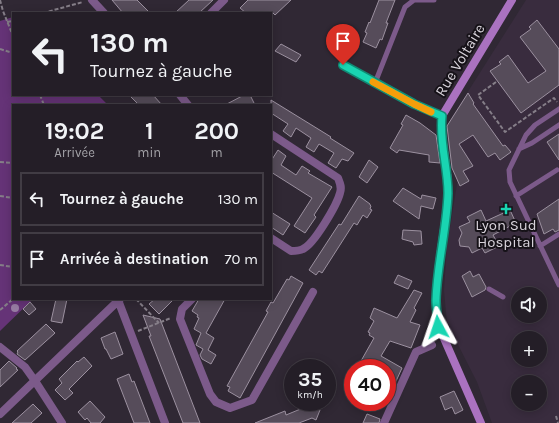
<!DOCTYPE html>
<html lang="fr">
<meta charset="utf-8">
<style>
body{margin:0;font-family:Karla,sans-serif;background:#2c272f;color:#f1f3f6;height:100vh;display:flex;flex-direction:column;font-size:15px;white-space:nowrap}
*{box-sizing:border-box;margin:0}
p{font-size:13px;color:#a3a2a7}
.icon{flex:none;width:22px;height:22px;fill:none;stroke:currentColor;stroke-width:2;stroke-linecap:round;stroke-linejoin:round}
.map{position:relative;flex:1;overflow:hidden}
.panel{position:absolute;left:12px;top:104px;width:260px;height:196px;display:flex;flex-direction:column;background:#241e27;border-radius:0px;box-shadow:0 2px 10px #0003,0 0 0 1px #413c44}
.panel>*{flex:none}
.guide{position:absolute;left:12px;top:12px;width:260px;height:84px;border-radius:0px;box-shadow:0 2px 10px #0003,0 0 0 1px #413c44;background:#241e27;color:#f1f3f6;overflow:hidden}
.tools{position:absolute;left:511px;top:287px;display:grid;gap:8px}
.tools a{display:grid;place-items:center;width:36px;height:36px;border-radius:50%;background:#241e27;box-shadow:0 2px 10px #0003,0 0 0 1px #413c44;font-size:20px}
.speed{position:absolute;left:284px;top:359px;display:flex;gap:8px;font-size:20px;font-weight:700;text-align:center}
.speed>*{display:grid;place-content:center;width:52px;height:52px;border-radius:50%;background:#241e27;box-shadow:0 2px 10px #0003,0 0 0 1px #413c44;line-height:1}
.speed small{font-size:10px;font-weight:400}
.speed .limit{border:6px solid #d22;background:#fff;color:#111}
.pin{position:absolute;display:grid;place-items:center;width:34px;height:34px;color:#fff;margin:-41px -17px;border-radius:50% 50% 50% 0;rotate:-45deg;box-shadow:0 0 4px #0007}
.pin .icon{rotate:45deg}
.me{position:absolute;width:44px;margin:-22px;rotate:355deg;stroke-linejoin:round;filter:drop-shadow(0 0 3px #0008)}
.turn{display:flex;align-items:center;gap:14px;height:84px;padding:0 12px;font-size:18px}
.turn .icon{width:52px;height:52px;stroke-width:2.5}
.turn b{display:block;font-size:28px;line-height:34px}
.eta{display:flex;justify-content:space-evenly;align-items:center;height:68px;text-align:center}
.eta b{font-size:24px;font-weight:700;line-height:28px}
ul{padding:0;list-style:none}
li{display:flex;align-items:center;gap:12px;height:54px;margin:0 8px 6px;padding:0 4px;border:2px solid #413c44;border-radius:0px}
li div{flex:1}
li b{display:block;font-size:15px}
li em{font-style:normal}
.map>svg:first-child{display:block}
.built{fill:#392c3e;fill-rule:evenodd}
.green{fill:#653377}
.building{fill:#564c5a;stroke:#9c91a0}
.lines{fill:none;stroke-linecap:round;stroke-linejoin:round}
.path{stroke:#857e88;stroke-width:2;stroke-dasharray:4 2;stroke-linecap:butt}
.lane{stroke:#7c5a8a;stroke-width:5}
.street{stroke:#7c5a8a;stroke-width:8}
.secondary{stroke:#aa72c0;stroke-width:8}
.tree{fill:#977ca3}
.route-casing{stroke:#108a74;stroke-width:10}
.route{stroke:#19d5b2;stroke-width:7}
.slow{stroke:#f59e0b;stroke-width:7}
.poi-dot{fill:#19d5b2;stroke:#161218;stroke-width:1.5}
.labels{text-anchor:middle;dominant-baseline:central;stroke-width:4;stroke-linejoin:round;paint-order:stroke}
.street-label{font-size:15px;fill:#d8d3db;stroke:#161218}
.poi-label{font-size:15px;fill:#d8d3db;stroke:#161218}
</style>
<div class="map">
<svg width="559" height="423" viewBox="0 0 559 423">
<rect width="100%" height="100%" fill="#302834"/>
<path class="built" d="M526,0h33v423h-67l-15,-41 -30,-59 -3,-33 3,-44 12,-74 -12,-26 1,-16 2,-10zM518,294h22v22h-22zM518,338h22v22h-22zM518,382h22v22h-22z"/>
<path class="green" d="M13,17v78h85l10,10h-95v194h20l-33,32v-310z"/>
<path class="building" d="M112,0h25l13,13h-27z
M189,0h24l-14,13h-24z
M248,0h43l-16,15 -2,-2h-27l-6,-5z
M379,0h16l-9,23h2l-6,17 -2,-1 -4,9 -13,-6 4,-9 -2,-1 4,-10 1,1z
M537,20l22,29v36l-38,28 -31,-42 11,-7 -2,-2 9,-7 20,28 18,-12 -26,-34 11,-8 -2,-2z
M281,44l20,11 -5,7 -21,-11z
M468,93l6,10 -1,1 30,42 2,-1 6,7 -11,8 -5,-7 -7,4 -15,-22 -14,9 14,22 -10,5 6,10 -9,5 -8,-18 -5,-42z
M129,95h24l9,10h-23z
M244,95h6l5,10h-30z
M271,100l60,37 -1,1 24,15 -6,8 -6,-2 -6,9 -8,-5 6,-10 -15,-9 -5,8 -8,-5 5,-9 -15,-10 -5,9 -8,-6 5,-7 -17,-11z
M406,115l14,8 16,12 4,28 -11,-1v-7l-30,-5 -2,3 -7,-5 13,-23 -2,-1z
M559,134v26l-12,-18z
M278,150l8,6 -5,9 15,10 6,-9 8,5 -2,2 24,14 -18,28 2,2 -11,16 -11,-7 18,-28 -41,-26v-11z
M369,160l9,7 -11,16 -8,-6z
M403,188l18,11 1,-4 14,3 -3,11 -12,-3 -2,13 -26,-18z
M359,196l11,8v1l1,1 -1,3 2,1 -5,8 -4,-3 -6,10 -3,-2 -32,50 -3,-2 -3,4 -7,-5 30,-46 2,1z
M559,199v31l-4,2 -2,-3 -9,5 -7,-20z
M481,210l5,11 24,-11 6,13 -23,12 6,11 -14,7 -3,-5 -10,5 -3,-6 -9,-1 -1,-6 3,-7 -3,-6 11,-5 -3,-5z
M271,212l19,12 -7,11 -12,-8z
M403,230l18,1 1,13 -8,1 -1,-3 -11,-3z
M470,271l3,6 6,-3 7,13 -1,3 -13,7 -10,-21z
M398,275l14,6 -4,8 -14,-6z
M291,276l12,7 -63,115 -12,-7 2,-4 -3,-1 41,-74 -2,-1 5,-9 2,1 14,-24 2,1z
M414,290l8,3 -8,15 2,2 -6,12 10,3 -9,23 -21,-7 -9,15 21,12 -15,33v-33h-30l17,-30 -5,-3 1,-2 -2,-1 6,-11 -4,-3 4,-10 23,10z
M56,299h11l-5,24 -11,-2z
M155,299h19l-15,15 -10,-10z
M199,299h26l-19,34 8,5 -6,12 8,5 -5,9 -9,-5 -2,-4 3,-6 -7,-4 5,-12 -7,-4 5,-11 -2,-1 1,-2 -6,-4z
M30,302l6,7 -7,6 -6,-6z
M143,315l17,4 40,104h-17l-34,-87h2z
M46,324l9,9 -30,27 -8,-6 1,-2 -1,-1z
M115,332l8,22 -12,5 -5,-10h-1l-4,-11z
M84,357l8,9 -23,23 4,4 -8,7 -10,-10 7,-7 -3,-4 18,-18 1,1z
M9,361l8,7 -1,1 2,1 -18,17v-17z
M129,374l3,8 2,-1 16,42h-16l-17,-44z
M454,391l9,19 -8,4 -3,-7 -7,3 -5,-13z
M90,401l15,16 -5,6h-9l-4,-5 -2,2 -7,-8z
M305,403l15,7 -4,10 -4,-2 -13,5h-44l30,-12 1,4 17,-7z
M33,404l9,9 -11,10h-19z
M367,414l13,5 -1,4h-16z"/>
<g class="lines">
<path class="path" d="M0,0l3,11 10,25
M43,13l40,-11
M7,22l6,-1
M0,49l13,4
M496,82l-18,13 27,37 49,-34 3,4
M40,95l4,10
M0,162l13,1
M0,196l13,2
M0,265l13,2
M136,299l23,24
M0,310l13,-11
M138,331l33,-13
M430,338l-2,-5 4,-2
M556,416l2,7"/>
<path class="lane" d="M434,0h-20l-9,7 -30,76 39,21 28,12
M343,65l32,18
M559,109l-24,16 -9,10 -17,35 1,12 49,103
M519,149l13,-6 27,-18
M516,196l41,-26
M540,246l19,-12
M489,289l14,8"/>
<path class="street" d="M92,0l12,13
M211,13l13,-13
M180,95l8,10
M271,134l67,44c2,5 4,9 2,15 -3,12 -26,51 -37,56 -4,2 -9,2 -12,2l-20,-13
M192,299l-10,10 -2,10 30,75 6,8 14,6 22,-8 61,-108
M118,300l47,123
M0,347l25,20 10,14 27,42
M0,414l120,-115
M384,423l32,-71 16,-7"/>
<path class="secondary" d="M481,423l-42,-96 -3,-27 3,-36 8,-57 1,-26 -7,-53 1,-12 70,-116"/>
</g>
<circle class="tree" cx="15" cy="308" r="4"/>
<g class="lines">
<g class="route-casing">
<path id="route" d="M343,65l71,39 28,12c-3,26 6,51 6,77 -1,35 -11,71 -12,107 0,9 2,18 2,27"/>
</g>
<use href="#route" class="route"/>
<path class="slow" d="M373,82l41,22 17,8"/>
</g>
<path class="poi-dot" d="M504 203h4v4h4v4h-4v4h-4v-4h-4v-4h4z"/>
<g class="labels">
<g class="street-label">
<text transform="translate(460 60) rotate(-59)">Rue Voltaire</text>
</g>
<g class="poi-label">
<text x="506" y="225">Lyon Sud<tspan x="506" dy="17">Hospital</tspan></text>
</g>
</g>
</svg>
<div class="tools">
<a><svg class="icon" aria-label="sound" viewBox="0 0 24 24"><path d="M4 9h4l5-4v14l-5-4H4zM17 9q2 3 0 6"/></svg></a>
<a>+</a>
<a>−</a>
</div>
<div class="speed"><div>35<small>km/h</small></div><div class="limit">40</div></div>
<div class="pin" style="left:343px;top:65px;background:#d93025"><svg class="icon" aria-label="arrive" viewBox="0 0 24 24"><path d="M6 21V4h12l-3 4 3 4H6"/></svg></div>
<svg class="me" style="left:438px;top:327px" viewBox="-20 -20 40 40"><path d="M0-17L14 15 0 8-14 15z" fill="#19d5b2" stroke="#fff" stroke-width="4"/></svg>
<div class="guide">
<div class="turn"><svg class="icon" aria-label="left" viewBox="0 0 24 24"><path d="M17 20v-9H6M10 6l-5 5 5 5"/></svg><div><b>130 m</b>Tournez à gauche</div></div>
</div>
<section class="panel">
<div class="eta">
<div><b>19:02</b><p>Arrivée</p></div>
<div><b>1</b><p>min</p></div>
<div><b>200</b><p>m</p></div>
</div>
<ul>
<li><svg class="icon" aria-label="left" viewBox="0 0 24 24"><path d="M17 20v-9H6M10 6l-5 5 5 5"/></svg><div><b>Tournez à gauche</b></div><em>130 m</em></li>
<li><svg class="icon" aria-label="arrive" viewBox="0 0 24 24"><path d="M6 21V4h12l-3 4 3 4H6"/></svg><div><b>Arrivée à destination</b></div><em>70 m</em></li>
</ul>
</section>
</div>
